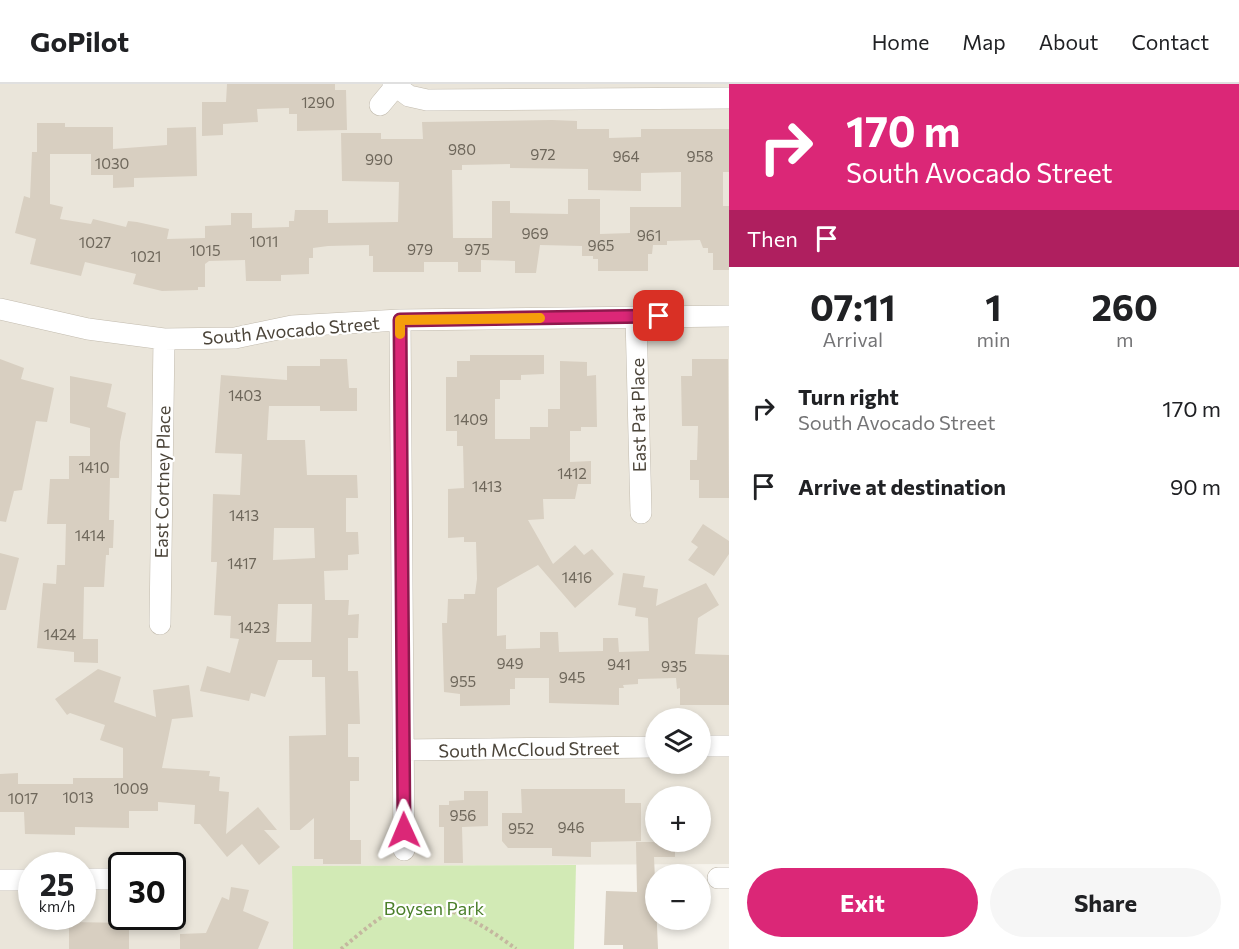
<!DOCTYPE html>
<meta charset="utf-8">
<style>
body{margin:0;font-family:Commissioner,sans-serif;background:#f6f6f6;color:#202124;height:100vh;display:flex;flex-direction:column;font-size:22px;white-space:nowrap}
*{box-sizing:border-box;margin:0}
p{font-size:20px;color:#757577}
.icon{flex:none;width:33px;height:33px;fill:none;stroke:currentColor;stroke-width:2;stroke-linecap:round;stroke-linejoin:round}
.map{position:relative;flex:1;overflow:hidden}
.details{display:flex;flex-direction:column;background:#fff;width:510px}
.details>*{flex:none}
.hud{background:#db2777;color:#fff;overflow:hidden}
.fabs{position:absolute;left:645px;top:624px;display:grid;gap:12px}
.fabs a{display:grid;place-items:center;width:66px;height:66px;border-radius:50%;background:#fff;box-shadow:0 3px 9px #0003;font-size:30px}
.speed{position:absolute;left:18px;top:768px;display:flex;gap:12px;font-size:30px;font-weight:700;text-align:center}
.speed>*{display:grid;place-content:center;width:78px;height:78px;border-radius:50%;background:#fff;box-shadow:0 3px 9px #0003;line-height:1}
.speed small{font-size:15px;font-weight:400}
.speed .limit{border:3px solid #111;border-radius:9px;background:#fff;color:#111}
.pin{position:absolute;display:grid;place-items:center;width:51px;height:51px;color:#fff;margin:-26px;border-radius:12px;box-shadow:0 3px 9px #0006}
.me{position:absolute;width:66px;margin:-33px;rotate:359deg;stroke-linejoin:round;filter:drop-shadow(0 0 4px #0008)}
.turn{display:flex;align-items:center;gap:21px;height:126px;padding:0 18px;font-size:27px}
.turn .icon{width:78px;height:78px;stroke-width:2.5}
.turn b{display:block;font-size:42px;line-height:51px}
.then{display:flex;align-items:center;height:57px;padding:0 18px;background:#0003;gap:12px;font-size:22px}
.eta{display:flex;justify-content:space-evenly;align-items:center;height:102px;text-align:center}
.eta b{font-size:36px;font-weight:700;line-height:42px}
.action{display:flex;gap:12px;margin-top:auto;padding:12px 18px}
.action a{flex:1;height:69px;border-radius:36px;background:#db2777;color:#fff;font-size:24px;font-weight:700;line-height:69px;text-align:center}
.action a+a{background:#f6f6f6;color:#202124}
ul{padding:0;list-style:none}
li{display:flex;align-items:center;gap:18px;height:78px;padding:0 18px}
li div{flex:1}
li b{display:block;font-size:22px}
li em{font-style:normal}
header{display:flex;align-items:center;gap:36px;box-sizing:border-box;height:84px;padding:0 30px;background:#fff;border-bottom:2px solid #e0e0e0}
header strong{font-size:28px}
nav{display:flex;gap:33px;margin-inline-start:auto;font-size:21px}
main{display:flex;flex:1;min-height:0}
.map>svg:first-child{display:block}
.residential{fill:#eae5da;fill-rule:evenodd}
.green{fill:#d2eab5}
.building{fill:#d8cfc1;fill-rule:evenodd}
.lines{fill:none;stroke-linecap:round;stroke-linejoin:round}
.minor-casing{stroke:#c2bbae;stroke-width:22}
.path{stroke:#c4b79f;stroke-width:4;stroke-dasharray:3 3;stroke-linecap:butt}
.minor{stroke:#fff;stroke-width:21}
.route-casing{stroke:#8e194d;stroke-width:15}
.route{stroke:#db2777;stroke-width:10}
.slow{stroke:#f59e0b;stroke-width:10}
.labels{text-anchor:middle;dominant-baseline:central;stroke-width:4.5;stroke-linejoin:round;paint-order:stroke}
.number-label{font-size:15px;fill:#6e675b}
.street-label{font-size:18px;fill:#4b4439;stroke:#fff}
.park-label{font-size:18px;fill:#4a7f2a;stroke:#fff}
</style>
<header>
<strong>GoPilot</strong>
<nav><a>Home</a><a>Map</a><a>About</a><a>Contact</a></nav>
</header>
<main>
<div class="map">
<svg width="729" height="865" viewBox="0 0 729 865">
<rect width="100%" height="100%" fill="#f6f3ec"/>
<path class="residential" d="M0,0h729v780l-437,2 1,83h-293zM656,634h44v46h-44zM656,712h44v46h-44zM32,782h50v50h-50zM122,782h50v50h-50z"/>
<path class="green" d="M576,781l-2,84h-281l-1,-83z"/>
<path class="building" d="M227,0h108v6h11l1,40 -50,1v-17h-8v-6l-32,1 1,13 -35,2v11l-21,1v-34h24z
M552,36l25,1v8h32v9l32,-1v-8h88v43h-6v34h6v64h-16v-17h-5v-5h-5l-3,-8 -33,1v4h-14l-1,9h-4v17h-50v-12h-5v-3h-11v-10l-42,-1 -4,28h-21v-12l-34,-1v12h-23v-10h-34v10h-51v-16h-4v-11l-41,1 -15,2v10h-4v16l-28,1v6h-35l-1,-21 -36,1 -4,3v23h-7v3l-36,1 -29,-7 3,-10 -51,-12 -4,14 -51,-12 6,-25 -21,-6 9,-37 6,2 2,-46h5v-29h28v4h48v22l54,-4v-17l29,-1 1,49 -63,2v9l-21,1v-13h-22v-21h-41v50l13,3 -3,12 31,5 2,-5 33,8 2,-6 9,1 32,7 -2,10 38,-1v-12l26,-1v-12h21v15l37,-1v-6h5l1,-11h33v13l70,-1 1,-40 -57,-1 -1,-48h40v6h42l-1,-17zM510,80v4l78,1v21l53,1v-18l40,-1v35h-51v26l-30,1v-35h-32v15l-58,-1v-12h-18v37h-39l-1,-68h10v-5z
M470,271h74v19l-23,1v5h-21v19h-5v40h35v-12h18v-18h12v-48l27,1v14l9,-1 1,52h-16v4h-11v31l21,-1v23h-13l-3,15h-32l1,20 -16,1 25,44 22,-19 9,10 8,-6 22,25 -39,34 -37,-43 -41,23v48l9,-1v14l34,-1v-16h18l1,20 44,-1v-13h15l1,14 30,-1 -1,-33 -13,-2 1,-8 -18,-3 5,-32 22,3 -2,11 15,2 -2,17 50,-23 13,22 -21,13 -3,36 34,1v50h-49v-17l-3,1 -1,-11 -38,1v5l-15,1 1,3h-5v17l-70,-2v-25h-34v11h-5v16l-50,1v-12l-16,-2 -2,-69h5l1,-24h16v-5h11l2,-15 -1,-37h-12v-5l-16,1v-49l16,-1 -1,-42h-6v-15h-11v-54h11v-16h13z
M0,275l24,9 -3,11 33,9 -7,34 -11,-1 -14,69 -8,1 -8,31 -6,-1z
M320,275h27l2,29h8v23h-37v-5h-51l-2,34h38l2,35h50l1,23h-12v34h12l1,22 -11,1v15l-24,1 1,29h24l-1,15 11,-1 -1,24h-10v33h10l2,53h-12v33h11v24h-9v59h11v24h-38v-5h-9v-41l-14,12h-10l-1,-94 37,-1 -1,-58h-13v-17h-34l-13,37 -14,-4 -2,8 -49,-10 7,-25 23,7 9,-34 -9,-1 1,-22 -17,-1 3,-53h-6l2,-68 27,1 2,-41 -27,-1 6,-78 66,5v-14h33zM274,444h40l1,30 -42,2zM278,520h34l-1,38h-35z
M692,275h36l1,139h-30v-18h-9v-20h7l1,-34h-16l-1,-50h11z
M70,292l42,8 -5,23 19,6 -6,29 -1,36h-9l-1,42h5l-1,28h-4v7h-3l-2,32h-20l-1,52h15v24l-24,-1v-10l-37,-4 6,-65 13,1 1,-19h8l1,-41h-19l3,-45h19v-23h21v-28l-20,-5z
M703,440l26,17v13l-15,22 -26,-16 10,-13 -7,-5z
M0,469l19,5 -13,52h-6z
M98,585l23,8 -7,25 42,15 -3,-27 36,-5 4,32 -21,2 -10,49 48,3 -1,5 11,1 -1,14 10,1 -3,42 32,-27 19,23h-13l16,17 -21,18 -17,-21 -15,13 -27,-33h-6l1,-19 -37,-3v9h-29v17l-54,-1v8l-50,-1 -1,-22h-24v-38l18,-1v11h55v-6h50v-30l-23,-8 5,-15 -35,-12 -3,2 -12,-16z
M521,705h104v14h16v38l-50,1v15l-39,-1v-8h-44l-6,-7v-28h20z
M464,707h24v35l-26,1 1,36h-19v-36h-5v-22h10v-4l15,-1z
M636,758h39v15h-21l4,92h-35v-4h-19l2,-54 31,1z
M231,803l18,3 -6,21 26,11 -11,27h-78v-15l26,-1 16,-36 7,3z
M69,838l60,1v26h-60z"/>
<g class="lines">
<g class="minor-casing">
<path id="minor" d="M393,0l16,12 18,4 302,-2
M380,21l15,-18
M0,225l88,20 76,10 71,-1 57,-12 108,-6 329,-4
M636,233l5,196
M400,236l4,530
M160,540l4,-285
M700,662h29
M403,666l253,-3
M718,794h11
M82,795h40
M0,796h32"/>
</g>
<path class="path" d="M341,865c15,-12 31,-27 48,-36 42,-23 94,11 127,36"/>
<use href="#minor" class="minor"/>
</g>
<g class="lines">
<g class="route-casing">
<path id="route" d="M404,746l-4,-510 259,-4"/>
</g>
<use href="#route" class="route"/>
<path class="slow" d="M400,250v-14l140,-2"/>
</g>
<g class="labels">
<g class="number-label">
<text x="318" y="18">1290</text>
<text x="462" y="65">980</text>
<text x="543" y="70">972</text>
<text x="626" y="72">964</text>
<text x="700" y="72">958</text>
<text x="379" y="75">990</text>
<text x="112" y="79">1030</text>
<text x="535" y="149">969</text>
<text x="649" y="151">961</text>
<text x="264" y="157">1011</text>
<text x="95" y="158">1027</text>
<text x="601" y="161">965</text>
<text x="420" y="165">979</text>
<text x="477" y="165">975</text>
<text x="205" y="166">1015</text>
<text x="146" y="172">1021</text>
<text x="245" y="311">1403</text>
<text x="471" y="335">1409</text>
<text x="94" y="383">1410</text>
<text x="572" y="389">1412</text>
<text x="487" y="402">1413</text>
<text x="244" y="431">1413</text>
<text x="90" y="451">1414</text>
<text x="242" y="479">1417</text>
<text x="577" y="493">1416</text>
<text x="254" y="543">1423</text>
<text x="60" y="550">1424</text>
<text x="510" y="579">949</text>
<text x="619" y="580">941</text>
<text x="674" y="582">935</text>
<text x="572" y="593">945</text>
<text x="463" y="597">955</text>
<text x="131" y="704">1009</text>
<text x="78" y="713">1013</text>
<text x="23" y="714">1017</text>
<text x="463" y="731">956</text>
<text x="571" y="743">946</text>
<text x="521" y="744">952</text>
</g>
<g class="street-label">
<text transform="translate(291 246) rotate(-5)">South Avocado Street</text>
<text transform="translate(638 331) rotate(-91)">East Pat Place</text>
<text transform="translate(162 398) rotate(-89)">East Cortney Place</text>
<text transform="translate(529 665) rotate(-1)">South McCloud Street</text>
</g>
<g class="park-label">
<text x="434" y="824">Boysen Park</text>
</g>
</g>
</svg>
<div class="fabs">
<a><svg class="icon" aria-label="layers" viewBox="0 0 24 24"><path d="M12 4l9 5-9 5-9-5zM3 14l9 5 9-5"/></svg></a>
<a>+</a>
<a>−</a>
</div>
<div class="speed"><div>25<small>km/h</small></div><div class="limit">30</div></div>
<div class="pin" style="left:659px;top:232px;background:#d93025"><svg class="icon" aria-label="arrive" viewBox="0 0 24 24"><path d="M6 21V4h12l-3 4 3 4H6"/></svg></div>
<svg class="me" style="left:404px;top:746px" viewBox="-20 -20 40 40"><path d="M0-17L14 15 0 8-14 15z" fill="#db2777" stroke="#fff" stroke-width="4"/></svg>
</div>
<section class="details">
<div class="hud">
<div class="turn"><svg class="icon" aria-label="right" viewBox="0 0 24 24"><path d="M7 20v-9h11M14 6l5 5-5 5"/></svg><div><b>170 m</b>South Avocado Street</div></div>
<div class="then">Then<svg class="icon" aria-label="arrive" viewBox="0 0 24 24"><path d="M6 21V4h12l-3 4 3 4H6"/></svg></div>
</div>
<div class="eta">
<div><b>07:11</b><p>Arrival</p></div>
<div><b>1</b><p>min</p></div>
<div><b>260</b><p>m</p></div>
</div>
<ul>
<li><svg class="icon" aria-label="right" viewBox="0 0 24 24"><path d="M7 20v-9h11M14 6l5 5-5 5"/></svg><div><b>Turn right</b><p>South Avocado Street</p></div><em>170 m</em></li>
<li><svg class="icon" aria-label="arrive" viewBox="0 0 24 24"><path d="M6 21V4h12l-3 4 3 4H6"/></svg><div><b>Arrive at destination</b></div><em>90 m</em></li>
</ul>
<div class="action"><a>Exit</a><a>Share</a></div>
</section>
</main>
